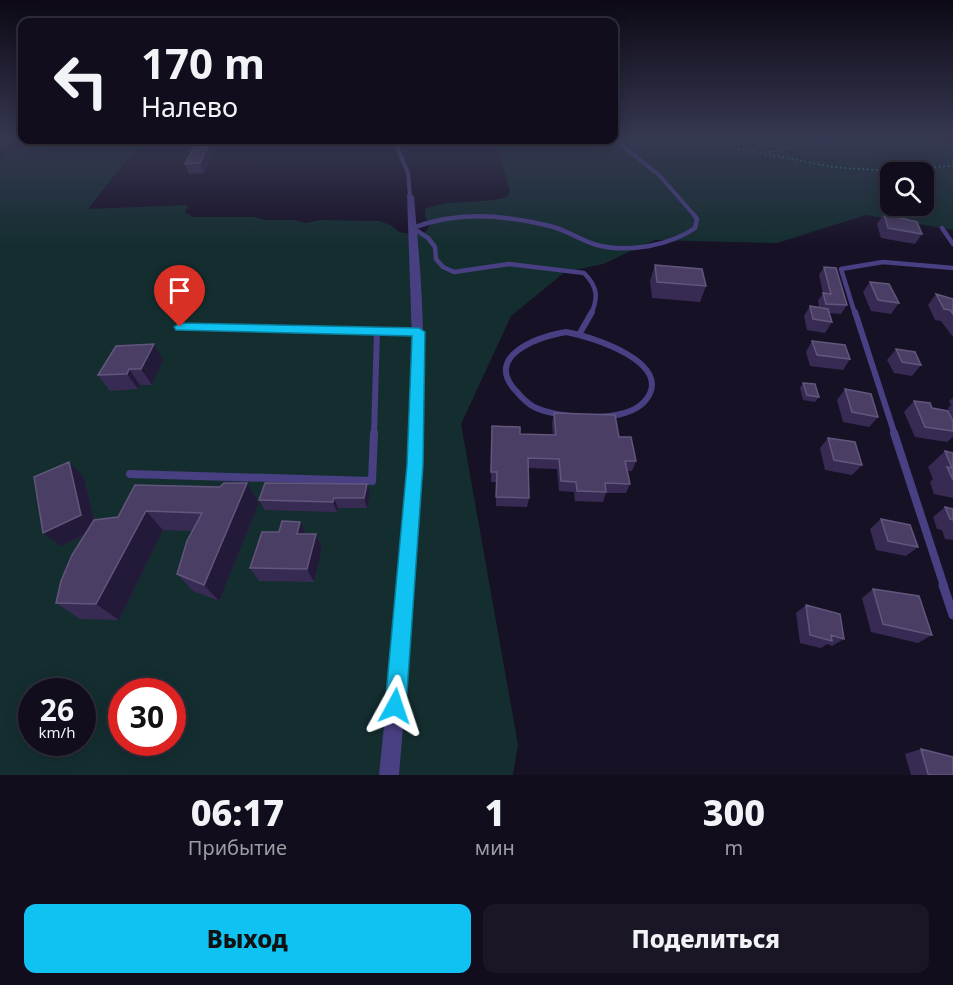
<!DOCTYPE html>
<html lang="ru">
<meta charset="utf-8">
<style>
body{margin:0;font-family:"Noto Sans",sans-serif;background:#1a1625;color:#f1f3f6;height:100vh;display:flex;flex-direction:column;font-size:22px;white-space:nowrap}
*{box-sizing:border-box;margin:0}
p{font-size:20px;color:#9c9ca3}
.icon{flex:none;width:33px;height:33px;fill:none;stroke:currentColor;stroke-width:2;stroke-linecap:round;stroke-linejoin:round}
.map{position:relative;height:775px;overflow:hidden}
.details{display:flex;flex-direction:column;background:#110d1c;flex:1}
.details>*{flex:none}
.banner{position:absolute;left:18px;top:18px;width:600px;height:126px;border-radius:12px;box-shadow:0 3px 15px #0003,0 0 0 2px #302d3b;background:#110d1c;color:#f1f3f6;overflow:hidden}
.tools{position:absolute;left:880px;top:162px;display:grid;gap:12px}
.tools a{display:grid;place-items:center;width:54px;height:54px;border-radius:12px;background:#110d1c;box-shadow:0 3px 15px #0003,0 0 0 2px #302d3b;font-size:30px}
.speed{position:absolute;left:18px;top:678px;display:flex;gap:12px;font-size:30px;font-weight:700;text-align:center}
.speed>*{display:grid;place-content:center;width:78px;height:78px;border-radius:50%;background:#110d1c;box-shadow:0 3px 15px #0003,0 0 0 2px #302d3b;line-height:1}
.speed small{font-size:15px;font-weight:400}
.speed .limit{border:9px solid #d22;background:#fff;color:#111}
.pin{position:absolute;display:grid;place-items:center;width:51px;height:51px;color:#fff;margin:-62px -26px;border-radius:50% 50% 50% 0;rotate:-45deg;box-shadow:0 0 6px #0007}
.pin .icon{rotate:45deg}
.me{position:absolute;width:66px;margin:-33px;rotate:5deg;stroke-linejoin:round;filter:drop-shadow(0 0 4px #0008)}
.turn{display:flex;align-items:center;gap:21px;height:126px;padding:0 24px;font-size:27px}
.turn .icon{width:78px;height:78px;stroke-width:2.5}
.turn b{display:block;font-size:42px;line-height:51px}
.eta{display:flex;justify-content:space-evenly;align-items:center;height:102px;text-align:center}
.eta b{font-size:36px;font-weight:800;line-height:42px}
.cta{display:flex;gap:12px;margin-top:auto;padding:12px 24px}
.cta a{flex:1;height:69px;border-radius:12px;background:#10c2f1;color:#111;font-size:24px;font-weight:800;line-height:69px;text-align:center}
.cta a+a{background:#1a1625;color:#f1f3f6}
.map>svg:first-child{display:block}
.green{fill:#142e30;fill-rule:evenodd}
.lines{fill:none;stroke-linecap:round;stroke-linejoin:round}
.path{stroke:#37acb2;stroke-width:1.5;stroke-dasharray:1.5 3;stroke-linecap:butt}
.service-far4{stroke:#493f83;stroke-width:4}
.service-far3{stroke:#493f83;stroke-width:4.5}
.service-far2{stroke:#493f83;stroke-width:6}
.service-far1{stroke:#493f83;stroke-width:8}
.service{stroke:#493f83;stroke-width:9}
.minor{fill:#493f83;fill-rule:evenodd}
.wall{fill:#382b53}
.shaded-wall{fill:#231939}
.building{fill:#4a3e65;stroke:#62567d;stroke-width:1.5}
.route{fill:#10c2f1;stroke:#0a7e9d;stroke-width:1.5}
</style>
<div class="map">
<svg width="953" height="775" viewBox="0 0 953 775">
<rect width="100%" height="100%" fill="#171126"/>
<path class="green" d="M614,138h322l17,8v84l-87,-15 -89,28 -122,-3 -52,24 -38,8 -54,44 -50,108 57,321 -5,30h-513v-616l34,-19h109l-55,69 100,-4 -3,7 8,5h61l11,3h29l12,3 14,-3 59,1 12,4 8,7 13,2 14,-2 4,-9 -5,-6v-8c26,-11 55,-4 82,-12l3,-6 -15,-51zM891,172h33v34h-33zM32,692h50v50h-50zM122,692h50v50h-50z"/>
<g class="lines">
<path class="path" d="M704,138l32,10 96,19 43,3 78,-4
M769,152l68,-12 44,-2"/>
<path class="service-far4" d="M614,139l45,36 36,41
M394,140l14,33 2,23
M239,141l26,-1"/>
<path class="service-far3" d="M942,228l11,16
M591,314c8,-17 6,-28 -7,-41l-75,-9 -55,8 -11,-5 -7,-8 -1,-12 -7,-9 -15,-10c43,-17 93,-13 137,-2 17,4 31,15 47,19 31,8 72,1 98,-17l2,-9 -3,-4
M855,314l-14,-45 42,-7 70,6"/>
<path class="service-far2" d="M855,312l40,123
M180,327l238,5
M566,332c24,4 111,31 79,69 -20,23 -86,18 -111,6 -7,-4 -12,-9 -17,-15 -35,-36 21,-55 49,-60z
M580,333l12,-21
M374,435l3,-105"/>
<path class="service-far1" d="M894,433l50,153
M130,474l242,7 2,-48"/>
<path class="service" d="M943,585l10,30"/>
<path class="minor" d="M407,194l7,2c4,49 9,97 9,146 3,145 -12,289 -24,433h-20l22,-217 10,-145 1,-72z"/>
</g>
<path class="wall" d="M208,146l4,9 -8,18 -15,1 -4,-10z
M884,214l38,20 -7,10 -34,-6 -4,-14z
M655,265l51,21 -6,16 -48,-4 -2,-17z
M824,267l23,38 -6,9 -12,-1 3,9 -7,11 -18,-3 -3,-14 6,-10 9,1 -1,-6 5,-8 -4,-18z
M870,282l29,21 -8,11 -20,-3 -8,-19z
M936,294l17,5v38l-12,-16 -6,-1 -7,-15z
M812,341l38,18 -7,11 -33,-4 -4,-14z
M896,349l25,16 -9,11 -18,-3 -7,-13z
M163,360l-11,25h-12l-2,4 -28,2 -12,-16z
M803,383l16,14 -4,5 -12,-2 -3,-12z
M845,389l33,28 -9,10 -26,-5 -6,-22z
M953,398v22l-5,-12 3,-3 -2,-4z
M914,401l18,7 21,13v16l-6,5 -32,-5 -11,-25z
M554,413l65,24 17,24 -4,10h-5l3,13 -4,9h-20l-3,9 -28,-1 -1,-9 -15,-1 -2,-22 -29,-1 1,30 -2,9 -31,-1v-24h-5l1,-56 28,8 33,1 -1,-12z
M828,438l34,27 -10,10 -27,-5 -5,-22z
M945,451l8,2v45l-19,-4 -4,-12 3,-3 -5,-12z
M84,477l10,43 24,-3 102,-30 27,-4 12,20 -40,98 -26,-10 -16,-17 15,-43 -29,-1 -44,90 -39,-1 -24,-16 29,-68 -24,11z
M370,494l-3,14h-29l-1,4 -72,-2 -6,-10z
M945,507l8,2v31l-8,-1 -3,-9 -5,-1 -4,-12z
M881,519l37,28 -12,9 -30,-6 -6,-21z
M306,534h10l6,14 -8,34 -55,-1 -9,-13z
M873,589l59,46 -14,8 -47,-11 -9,-34z
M806,605l38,34 -12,7 -5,-2 -6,4 -21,-5 -4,-30z
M921,749l32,26h-42l-6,-21z"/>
<path class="shaded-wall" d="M0,138h21l-21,10z
M208,146l4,9 -8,18 -4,-10z
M154,344l9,16 -11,25 -11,-16z
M129,369l11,16 -2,4 -11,-15z
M69,462l15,15 12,52 -35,17 -18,-13z
M247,483l12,20 -40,98 -15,-16z
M367,484l3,10 -3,14 -3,-10z
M334,498l4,10 -1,4 -4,-10z
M146,511l17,19 -44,90 -23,-16z
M300,522l7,14 -10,-2z
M316,534l6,14 -8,34 -7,-13z"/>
<path class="building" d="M208,146l-8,17 -15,1 9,-17z
M884,214l33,8 5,12 -34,-6z
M655,265l47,4 4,17 -49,-4z
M824,267l12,1 11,37 -21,-1 -3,-11 8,1z
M870,282l19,2 10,19 -21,-3z
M936,294l17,5v15l-3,-4 -6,-1z
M810,306l18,3 4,13 -19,-3z
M812,341l33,4 5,14 -33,-4z
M154,344l-13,25h-12l-2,5 -29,1 18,-29z
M896,349l19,3 6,13 -19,-3z
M803,383l12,1 4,13 -12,-2z
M845,389l26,5 7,23 -26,-5z
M914,401l16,2 2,5 16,3 5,10v10l-28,-4z
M554,413l61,2 4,22h12l5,24h-11l5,23 -25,-1 1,9 -29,-1 -1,-9 -15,-1 -2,-22 -31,-1 1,40 -33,-1 1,-25h-6l1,-46 28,1v7l36,1z
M828,438l27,4 7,23 -28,-5z
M945,451l8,2v27l-6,-13 5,1z
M69,462l12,53 -38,18 -9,-56z
M224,483h23l-43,102 -27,-11 10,-33 15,-28 -56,-2 -50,93 -40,-1 5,-22 11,-26 22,-35 24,-3 17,-32 85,2z
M265,483l102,1 -3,14h-30l-1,4 -74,-2z
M945,507l8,2v11l-3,-1z
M881,519l29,6 8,22 -30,-6z
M282,521l18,1 -3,12h19l-9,35 -57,-1 12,-36h17z
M873,589l46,7 13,39 -49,-11z
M806,605l34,9 4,25 -13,-4 1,6 -22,-6z
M921,749l32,8v18h-21l-4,-1z"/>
<linearGradient id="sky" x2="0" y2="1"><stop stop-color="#0d0915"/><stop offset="0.56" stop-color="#363852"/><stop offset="1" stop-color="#363852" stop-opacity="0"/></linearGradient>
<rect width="953" height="246" fill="url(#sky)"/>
<path class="route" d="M180,323l239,5 6,4 -2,133 -17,241 -3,7 -8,3 -7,-3 -3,-7 22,-241 5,-129 -236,-6 -2,-3z"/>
</svg>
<div class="tools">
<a><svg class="icon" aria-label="search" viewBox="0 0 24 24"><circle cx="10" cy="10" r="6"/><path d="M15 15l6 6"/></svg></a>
</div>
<div class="speed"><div>26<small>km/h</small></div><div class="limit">30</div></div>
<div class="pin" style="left:180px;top:327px;background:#d93025"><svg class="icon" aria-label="arrive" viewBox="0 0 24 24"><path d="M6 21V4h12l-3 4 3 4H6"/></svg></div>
<svg class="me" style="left:395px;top:706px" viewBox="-20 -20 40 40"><path d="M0-17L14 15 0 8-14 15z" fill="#10c2f1" stroke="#fff" stroke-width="4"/></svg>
<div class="banner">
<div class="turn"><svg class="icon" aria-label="left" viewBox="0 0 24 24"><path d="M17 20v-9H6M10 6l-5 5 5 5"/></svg><div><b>170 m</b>Налево</div></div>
</div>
</div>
<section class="details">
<div class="eta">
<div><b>06:17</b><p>Прибытие</p></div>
<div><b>1</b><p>мин</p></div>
<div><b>300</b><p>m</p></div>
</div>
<div class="cta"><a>Выход</a><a>Поделиться</a></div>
</section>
